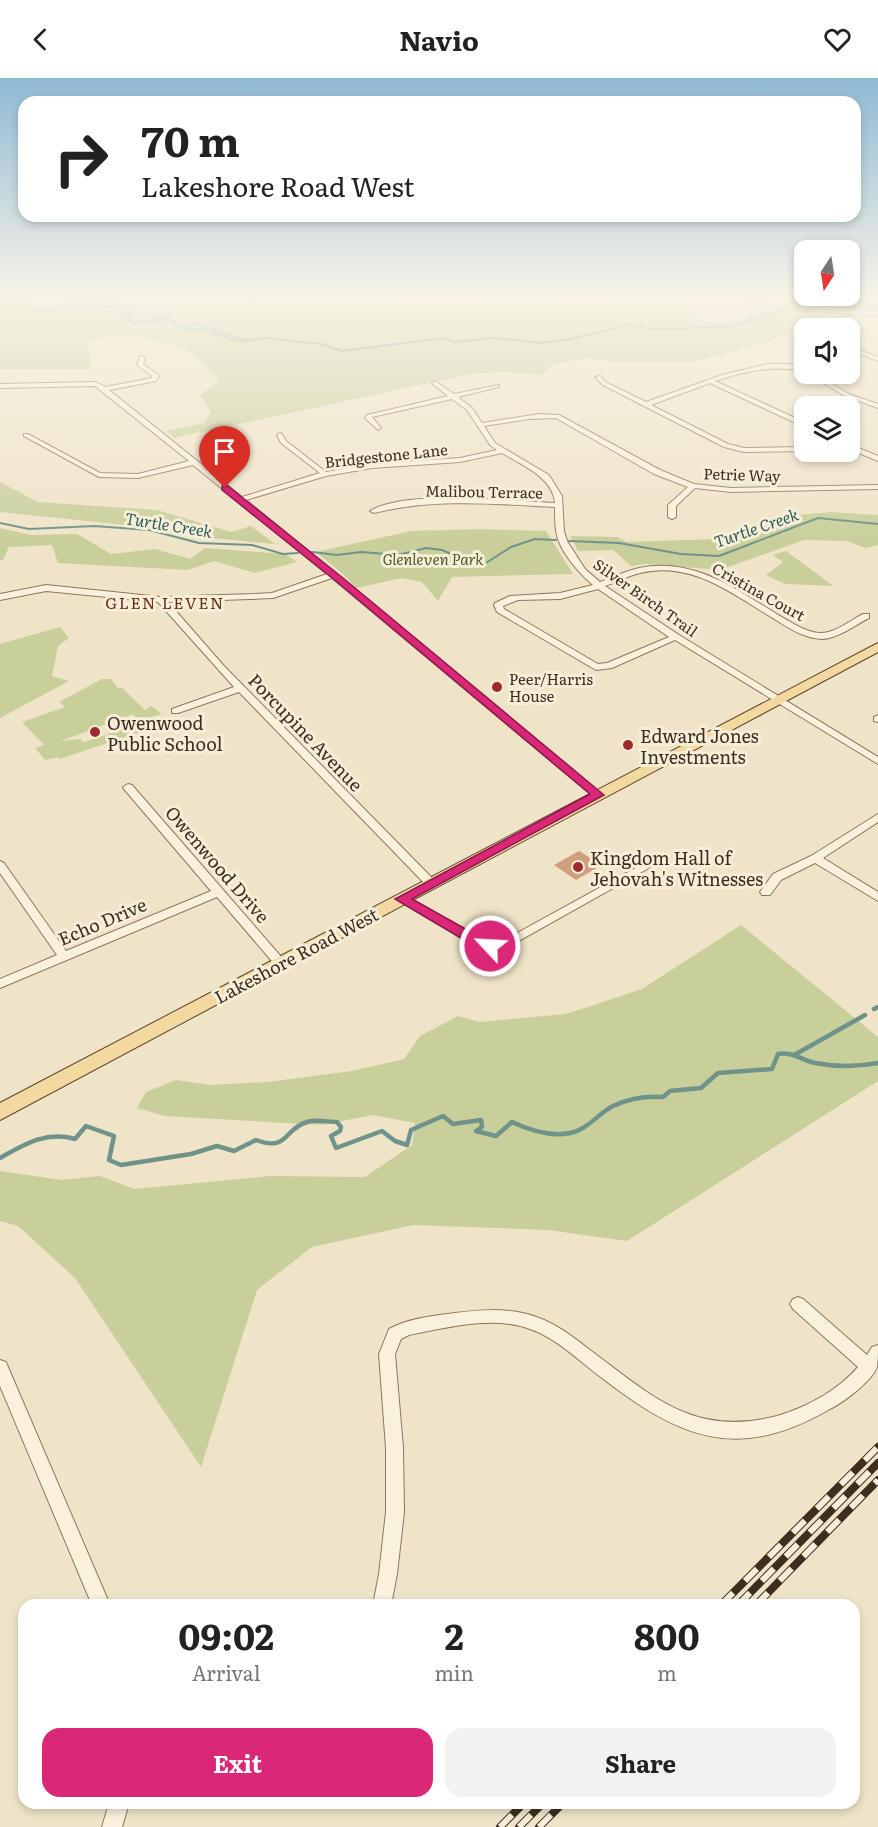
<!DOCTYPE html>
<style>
body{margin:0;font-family:Literata,serif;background:#f2f2f2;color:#222;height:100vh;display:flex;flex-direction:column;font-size:22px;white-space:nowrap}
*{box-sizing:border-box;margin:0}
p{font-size:20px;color:#767676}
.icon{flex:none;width:33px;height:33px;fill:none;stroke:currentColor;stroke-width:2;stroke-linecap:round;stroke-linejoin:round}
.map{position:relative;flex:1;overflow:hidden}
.drawer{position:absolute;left:18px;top:1521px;width:842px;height:210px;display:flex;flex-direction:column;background:#fff;border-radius:18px;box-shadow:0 3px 9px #0003}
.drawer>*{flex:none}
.guide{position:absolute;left:18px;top:18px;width:843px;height:126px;border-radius:18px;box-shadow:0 3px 9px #0003;background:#fff;color:#222;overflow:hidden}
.needle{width:39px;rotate:192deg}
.buttons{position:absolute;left:794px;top:162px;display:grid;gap:12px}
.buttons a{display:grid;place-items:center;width:66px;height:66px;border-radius:12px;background:#fff;box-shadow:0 3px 9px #0003;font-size:30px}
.pin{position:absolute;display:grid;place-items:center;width:51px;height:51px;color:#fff;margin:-62px -26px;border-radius:50% 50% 50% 0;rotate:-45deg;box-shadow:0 0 6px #0007}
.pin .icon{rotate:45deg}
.me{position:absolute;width:66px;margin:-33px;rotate:295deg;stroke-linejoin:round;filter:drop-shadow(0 0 4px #0008)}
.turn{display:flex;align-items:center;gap:21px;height:126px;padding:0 24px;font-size:27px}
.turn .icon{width:78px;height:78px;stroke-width:2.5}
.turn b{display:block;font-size:42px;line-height:51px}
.eta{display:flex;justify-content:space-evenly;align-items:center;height:102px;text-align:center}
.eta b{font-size:36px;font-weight:700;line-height:42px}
.cta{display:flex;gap:12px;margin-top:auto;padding:12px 24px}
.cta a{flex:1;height:69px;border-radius:18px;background:#db2777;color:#fff;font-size:24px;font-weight:700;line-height:69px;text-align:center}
.cta a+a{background:#f2f2f2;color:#222}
header{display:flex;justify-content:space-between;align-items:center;height:78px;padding:0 24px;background:#fff;font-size:27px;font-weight:700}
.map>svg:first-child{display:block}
.green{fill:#c9cf9b}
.water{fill:#a9c4bc;stroke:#6f938a;stroke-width:1.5}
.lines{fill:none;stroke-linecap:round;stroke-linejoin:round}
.stream-far1{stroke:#6f938a;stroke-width:2}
.stream{stroke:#6f938a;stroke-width:4.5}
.building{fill:#cf9f7d}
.street-casing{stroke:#8d765c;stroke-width:2}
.primary-casing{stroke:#5b4430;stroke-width:2}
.street{fill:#faf1dc;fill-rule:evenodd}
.primary{fill:#f3d9a0;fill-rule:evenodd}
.rail-casing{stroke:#3d2e20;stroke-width:8}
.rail{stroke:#f7eed8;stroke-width:6;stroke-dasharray:17;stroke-linecap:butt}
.route{fill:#db2777;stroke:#8e194d;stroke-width:1.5}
.poi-dot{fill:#9e2a2b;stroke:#f7eed8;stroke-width:2}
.labels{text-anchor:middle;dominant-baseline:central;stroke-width:6;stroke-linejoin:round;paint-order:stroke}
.far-street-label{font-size:15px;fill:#3d2e20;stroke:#f7eed8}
.far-park-label{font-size:15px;font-style:italic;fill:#4d5a26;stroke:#f7eed8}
.far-poi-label{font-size:15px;fill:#3d2e20;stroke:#f7eed8;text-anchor:start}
.far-water-label{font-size:16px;font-style:italic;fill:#2f5d5a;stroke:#f7eed8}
.far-neighbourhood-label{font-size:16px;letter-spacing:1.5px;fill:#6b2e1e;stroke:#f7eed8}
.poi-label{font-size:18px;fill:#3d2e20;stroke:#f7eed8;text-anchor:start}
.street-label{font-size:18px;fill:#3d2e20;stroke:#f7eed8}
</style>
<header><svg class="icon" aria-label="back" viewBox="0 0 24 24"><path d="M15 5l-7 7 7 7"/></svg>Navio<svg class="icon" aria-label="heart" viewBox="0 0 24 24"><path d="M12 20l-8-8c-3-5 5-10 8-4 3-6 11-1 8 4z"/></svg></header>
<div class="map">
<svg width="878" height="1749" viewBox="0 0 878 1749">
<rect width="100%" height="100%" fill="#f0e4c8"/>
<path class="green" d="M0,220h391l19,11 55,2 31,-13h49l33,9 57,-9h29l16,5 23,18 19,1 35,-8 9,-7 101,9 -46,4 -26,13 -60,18 -46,11h-71l-32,-4 -34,7 -10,10 -39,-3 -32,2 -297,64 -7,-7 37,-8 7,-11 -11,-17 19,-14 -16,-18 -20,-15 -56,-14 -41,8 6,27h-92z
M795,220h83v12l-4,2 -91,-10z
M0,404l38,20 119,8 74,22 20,-6 24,18 -65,-6 -45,-9 -165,-17z
M831,434l47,3v30l-12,3 -20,-7 -42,-1 -84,30 -74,-6 -15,2 -18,-16 -35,1 -8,-15 47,1 10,5 90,-3 59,-22z
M0,450l31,7 46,-1 34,20 44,-5 35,10 15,-11 81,6 11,8 -42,11 -41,-12 -26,9 -130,-7 -6,-18 -43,2 -6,13 -3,1z
M480,451l66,2 27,43 -121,3 -14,24 -16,-19 -20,-4 -46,10 -13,-14 -27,-22 95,-21z
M786,473l42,31 6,4 -49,-2 -19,-9 17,-13 -10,-7z
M60,549l9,11 -11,8 -6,30 17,5 -69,37v-74z
M102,601h9l7,9 3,-1 24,23 6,-4 11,8 -24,7 -5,-7 -72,27 19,-2 4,3 79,-26 7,6 -110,37 -2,-2 -13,3 -10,-12 9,-3 -22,-23 43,-15 -6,-5z
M741,847l137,112v44l-251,160 -79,-11 -135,-5 -101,22 -55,43 -56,177 -126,-189 -57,-52 -18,-5v-50l61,9 39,-4 34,13 137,-13 94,1 47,-32 3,-22 -42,-8 -52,10 -156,-9 -28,-8 9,-16 30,-12 34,5 57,-3 85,-11 52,-12 16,-23 38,-20 22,6 85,-8 26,-8 51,-17z"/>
<path class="water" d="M0,220c6,0 13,0 19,2 10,3 19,11 30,11 9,0 13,-7 21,-9 8,-2 59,2 63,6l-6,7 8,7 32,-4 13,7 19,-1 42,15 16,1 -16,2 -40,-13 -19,1 -15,-11 -32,5 -17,-8 8,-8 -51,-3 -17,7 -12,2 -32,-10v5l-6,-3 -8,6z"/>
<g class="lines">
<path class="stream-far1" d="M251,262l15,-2 56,6 20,7 103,-13 9,4 40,-4 47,5 25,-3 66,-16 19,6 82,-4 74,-25 46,-3
M0,445l29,6 65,-3 55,4 50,13 53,2 31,9 15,-1
M569,463l50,2 62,11 38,2 99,-38 60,6
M312,474l25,3 24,-3 37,3 28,-7 16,2 31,13h13l25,-16 24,-8 21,1"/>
<path class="stream" d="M874,931l4,-2
M796,976l69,-39
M0,1080c25,-14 46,-27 75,-19l11,-13 28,10 -5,24 12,5 70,-11 26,-8 17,5 22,-11c33,12 27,-11 51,-18 9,-3 21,0 30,0l4,5 -1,4 -9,5 5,12 46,-17 13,10 12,4 4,-15 32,-14 10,8 28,-4 1,7 -6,4 20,5 16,-14c17,8 39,15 58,11 17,-3 29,-20 43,-27 15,-7 34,-10 50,-9l7,-6 31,-3 17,-15 54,-4 6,-15c14,-3 23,6 37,9 21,4 42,4 63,0"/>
</g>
<path class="building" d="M579,773l23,14 -26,15 -22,-15z"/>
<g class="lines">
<g class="street-casing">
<path id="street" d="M734,220l144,14v4l-77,-6z
M849,268l29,11v4l-29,-11z
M140,278l5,1 -2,7 15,11 1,2 -3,4 -47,9 133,107 78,-24 -39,-30 -4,-8 3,-2 2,1 4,7 40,31 46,-8 88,-6 37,-8 -7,-5 -23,-35 -15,-11 -80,18 9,11 -3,2 -13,-12 2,-3 81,-19 -15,-12 -1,-1 3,-2 19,13 45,-9v2l-41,10 14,11 10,15 57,-9 20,1 101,55 34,14 37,4 147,-3v4l-147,3 -36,-4 -19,18v11l-4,2 -4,-2v-12l20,-18 -34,-13 -98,-56 -27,1 -45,7 11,17 54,32 13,21 2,35 3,10 18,28 15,13c13,-5 26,-11 39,-14 53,-11 94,19 136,45 14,8 31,20 46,20 14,0 30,-13 42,-19h6v4c-14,7 -30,20 -46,21 -17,0 -33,-10 -47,-19 -42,-25 -84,-60 -136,-47 -12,3 -24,9 -35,13l74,49 199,122v7l-203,-124 -63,28 -16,2 -99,-58 -3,-7 1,-2 15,-7 50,-3 33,-8c-15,-13 -34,-34 -37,-54 -1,-8 -1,-16 -1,-24 -61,-3 -121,-9 -181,6l-4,-2c36,-22 141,-10 185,-8 -2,-26 -34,-38 -53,-50l-42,9 -88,6 -46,8 -80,24 357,295 -1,2h-8l-262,-219 -59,20 -105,4 56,64 213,217 -2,3h-8l-188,-194 -61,21h-6v-4l62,-22 -76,-85 -112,-11 -46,9v-6l46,-9 115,12 93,-3 18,-1 55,-19 -134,-109 -55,13 -39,-1 -75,-41v-2h4l72,39 38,1 51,-13 -94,-75 -95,2v-4l96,-2 9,5 47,-9v-2l-15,-11zM598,511l71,48 -62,26 -9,1 -94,-55 -1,-3 15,-6 42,-1z
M768,286h20l16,3v4c-31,-6 -59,0 -89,10l89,41v5l-94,-44 -59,22 77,39 16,4 60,-1v4l-60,1 -20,-5 -121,-62 -8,-8 5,-1 7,7 39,19 76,-27z
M808,296h7l34,20 29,10v4l-33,-12z
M849,366l29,12v5l-29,-12z
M878,637v7l-4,-1v-4z
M128,706l4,1 152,175 2,3 -2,3h-8l-59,-69 -217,91v-9l57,-24 -57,-82v-12l4,2 62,88 145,-60 -87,-102 -1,-2z
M878,736v8l-55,36 55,34v9l-63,-38 -34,17 -11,15h-8l-2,-3 13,-18 38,-18z
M652,781l6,3 -2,2 -155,87 -24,-4 -81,-48 6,-4 4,1 78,44 15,3z
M798,1219l5,2 64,56 5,-8 6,-2c0,7 0,16 -1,22 -5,14 -33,35 -47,42 -95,55 -152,28 -232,-34 -21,-16 -42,-37 -68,-46 -37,-14 -84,-1 -121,6l-8,4 -6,15 8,94 1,64 -7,62 -6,31h-18l6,-31 7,-62v-64l-7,-94 10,-25c20,-11 44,-13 66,-16 24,-3 49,-5 72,1 24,6 44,21 63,36 62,46 104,88 187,66 30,-9 60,-25 81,-49l-65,-58 -3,-5 3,-5z
M0,1282l6,2 2,5 102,238h-18l-92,-219z
M109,1725h20l-7,24h-20z"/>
</g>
<g class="primary-casing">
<path id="primary" d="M878,565v9l-878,468v-17z"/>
</g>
<use href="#street" class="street"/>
<use href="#primary" class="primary"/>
<g class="rail-casing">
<path id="rail" d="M721,1527l157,-158
M738,1527l140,-142
M756,1527l122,-125
M500,1749l24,-24
M519,1749l24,-24
M539,1749l24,-24"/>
</g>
<use href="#rail" class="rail"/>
</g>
<linearGradient id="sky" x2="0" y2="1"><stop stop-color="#8fbad6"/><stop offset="0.47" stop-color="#f8f3e6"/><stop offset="1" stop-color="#f8f3e6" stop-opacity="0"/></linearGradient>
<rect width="878" height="465" fill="url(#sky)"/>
<path class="route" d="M222,408h6l115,92 261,217 -192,104 73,41 10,3 2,3 -2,4 -5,1 -14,-4 -81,-48 195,-105 -253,-212 -115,-92z"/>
<g class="poi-dot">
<circle cx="497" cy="609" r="6"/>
<circle cx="95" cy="654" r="6"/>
<circle cx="628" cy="667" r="6"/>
<circle cx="578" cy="789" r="6"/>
</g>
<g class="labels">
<g class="far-street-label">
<text transform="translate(386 377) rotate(-6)">Bridgestone Lane</text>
<text transform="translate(742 396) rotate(2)">Petrie Way</text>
<text transform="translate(484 413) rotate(1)">Malibou Terrace</text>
<text transform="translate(759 513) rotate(29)">Cristina Court</text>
<text transform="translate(646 519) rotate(35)">Silver Birch Trail</text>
</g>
<g class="far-park-label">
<text x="433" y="480">Glenleven Park</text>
</g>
<g class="far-poi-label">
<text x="509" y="600">Peer/Harris<tspan x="509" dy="17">House</tspan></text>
</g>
<g class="far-water-label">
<text transform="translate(169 446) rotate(9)">Turtle Creek</text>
<text transform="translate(756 449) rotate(-19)">Turtle Creek</text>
</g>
<g class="far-neighbourhood-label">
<text x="165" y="524">GLEN LEVEN</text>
</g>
<g class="poi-label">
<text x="107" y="644">Owenwood<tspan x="107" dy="21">Public School</tspan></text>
<text x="640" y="657">Edward Jones<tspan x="640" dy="21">Investments</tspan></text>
<text x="590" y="779">Kingdom Hall of<tspan x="590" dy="21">Jehovah's Witnesses</tspan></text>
</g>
<g class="street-label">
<text transform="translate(306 654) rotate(46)">Porcupine Avenue</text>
<text transform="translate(218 786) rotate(49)">Owenwood Drive</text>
<text transform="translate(102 843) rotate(-23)">Echo Drive</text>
<text transform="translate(296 877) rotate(-28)">Lakeshore Road West</text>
</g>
</g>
</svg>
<div class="buttons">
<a><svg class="needle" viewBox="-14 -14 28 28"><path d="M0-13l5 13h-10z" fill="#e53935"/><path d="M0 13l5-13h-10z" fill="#767676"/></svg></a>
<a><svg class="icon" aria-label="sound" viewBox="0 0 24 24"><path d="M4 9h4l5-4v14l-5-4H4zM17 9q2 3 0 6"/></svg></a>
<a><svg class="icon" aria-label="layers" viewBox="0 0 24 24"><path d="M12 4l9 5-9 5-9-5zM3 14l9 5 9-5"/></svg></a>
</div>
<div class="pin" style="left:225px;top:410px;background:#d93025"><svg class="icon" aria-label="arrive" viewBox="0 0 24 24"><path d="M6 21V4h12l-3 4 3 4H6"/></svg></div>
<svg class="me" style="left:490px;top:868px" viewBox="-20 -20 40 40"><circle r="17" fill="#db2777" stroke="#fff" stroke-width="3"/><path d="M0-11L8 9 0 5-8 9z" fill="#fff"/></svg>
<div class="guide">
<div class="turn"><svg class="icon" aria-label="right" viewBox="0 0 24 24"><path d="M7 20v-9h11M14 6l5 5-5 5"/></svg><div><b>70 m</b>Lakeshore Road West</div></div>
</div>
<section class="drawer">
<div class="eta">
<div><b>09:02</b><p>Arrival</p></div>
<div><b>2</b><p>min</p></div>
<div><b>800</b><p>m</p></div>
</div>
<div class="cta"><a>Exit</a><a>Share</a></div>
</section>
</div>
